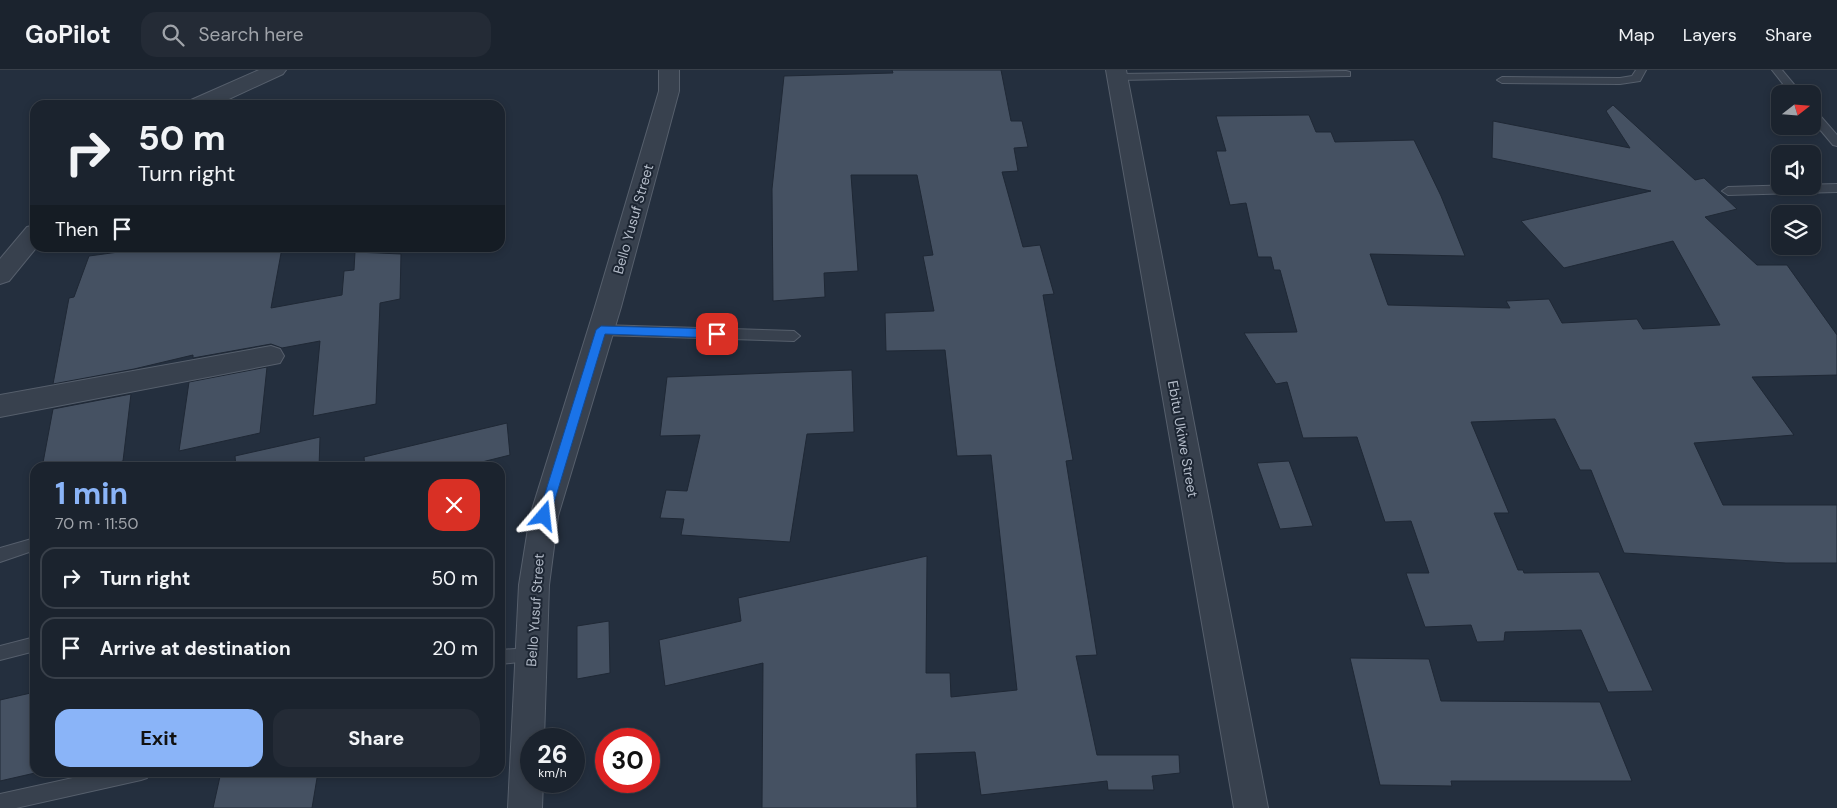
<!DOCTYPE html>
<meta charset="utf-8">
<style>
body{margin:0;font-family:"DM Sans",sans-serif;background:#242b36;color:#f1f3f6;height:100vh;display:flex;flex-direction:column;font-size:19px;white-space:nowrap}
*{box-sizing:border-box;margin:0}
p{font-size:16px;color:#a0a4aa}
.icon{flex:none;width:28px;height:28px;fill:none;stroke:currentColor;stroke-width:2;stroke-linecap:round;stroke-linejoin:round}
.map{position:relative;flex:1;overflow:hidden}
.details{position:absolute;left:30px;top:392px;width:475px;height:315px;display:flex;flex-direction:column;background:#1b232e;border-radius:15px;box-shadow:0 2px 8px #0003,0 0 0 1px #39404a}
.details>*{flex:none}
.guide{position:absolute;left:30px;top:30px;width:475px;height:152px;border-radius:15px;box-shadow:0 2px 8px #0003,0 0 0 1px #39404a;background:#1b232e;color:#f1f3f6;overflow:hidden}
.needle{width:32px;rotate:73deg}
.buttons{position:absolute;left:1771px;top:15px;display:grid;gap:10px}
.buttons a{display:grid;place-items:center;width:50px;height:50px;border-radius:10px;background:#1b232e;box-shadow:0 2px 8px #0003,0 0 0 1px #39404a;font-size:25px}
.speed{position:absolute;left:520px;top:658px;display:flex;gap:10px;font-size:25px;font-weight:700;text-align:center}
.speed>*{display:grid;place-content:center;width:65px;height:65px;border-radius:50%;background:#1b232e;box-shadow:0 2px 8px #0003,0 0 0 1px #39404a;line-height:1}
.speed small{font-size:12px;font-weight:400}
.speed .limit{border:8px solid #d22;background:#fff;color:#111}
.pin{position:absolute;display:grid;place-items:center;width:42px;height:42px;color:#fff;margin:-21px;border-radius:10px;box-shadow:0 2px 8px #0006}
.me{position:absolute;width:55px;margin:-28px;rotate:17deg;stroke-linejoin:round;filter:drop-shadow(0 0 4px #0008)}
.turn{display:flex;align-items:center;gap:18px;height:105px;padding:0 25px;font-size:22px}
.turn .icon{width:65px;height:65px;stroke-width:2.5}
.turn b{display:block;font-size:35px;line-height:42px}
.then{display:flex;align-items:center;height:48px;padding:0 25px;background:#0003;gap:10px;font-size:19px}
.round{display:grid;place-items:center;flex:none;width:52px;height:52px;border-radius:15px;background:#242b36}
.overview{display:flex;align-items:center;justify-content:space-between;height:85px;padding:0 25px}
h1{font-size:30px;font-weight:700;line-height:38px;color:#8ab4f8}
.primary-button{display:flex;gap:10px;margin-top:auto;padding:10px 25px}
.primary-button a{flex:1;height:58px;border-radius:15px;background:#8ab4f8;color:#111;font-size:20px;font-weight:700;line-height:58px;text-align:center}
.primary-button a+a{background:#242b36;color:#f1f3f6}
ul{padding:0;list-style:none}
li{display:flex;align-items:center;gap:15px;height:62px;margin:0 10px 8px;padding:0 15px;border:2px solid #39404a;border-radius:15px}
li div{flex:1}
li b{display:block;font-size:19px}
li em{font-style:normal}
header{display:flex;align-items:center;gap:30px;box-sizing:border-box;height:70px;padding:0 25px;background:#1b232e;border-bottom:1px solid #39404a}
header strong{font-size:24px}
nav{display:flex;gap:28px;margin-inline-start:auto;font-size:18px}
.search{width:350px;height:45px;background:#242b36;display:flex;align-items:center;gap:12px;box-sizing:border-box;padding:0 18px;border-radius:15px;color:#a0a4aa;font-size:19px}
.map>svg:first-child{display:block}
.building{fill:#455162;stroke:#1f2835}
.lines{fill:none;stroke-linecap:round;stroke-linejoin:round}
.lane-casing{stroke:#565f6c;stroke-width:2}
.street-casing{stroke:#565f6c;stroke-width:2}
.lane{fill:#38414e;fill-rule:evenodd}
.street{fill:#38414e;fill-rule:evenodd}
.route{fill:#1a73e8;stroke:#114b97}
.labels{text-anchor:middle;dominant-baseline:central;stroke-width:4;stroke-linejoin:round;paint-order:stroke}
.street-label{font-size:14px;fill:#b4bcc9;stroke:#1d2633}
</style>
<header>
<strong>GoPilot</strong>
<div class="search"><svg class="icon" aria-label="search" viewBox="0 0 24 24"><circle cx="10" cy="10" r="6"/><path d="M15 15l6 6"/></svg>Search here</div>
<nav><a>Map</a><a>Layers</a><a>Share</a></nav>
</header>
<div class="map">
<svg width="1837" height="738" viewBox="0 0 1837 738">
<rect width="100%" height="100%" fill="#242f3e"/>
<path class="building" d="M892,0h109l10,51h11l6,26 -14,1 4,23 -16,1 21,75 17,-2 14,49 -11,1 30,165 -7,1 31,194 -21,1 21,99h82l1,18 -28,3 2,14h-46l-1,-9 -126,14 -6,-43 -59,2 1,54h-155l1,-145 -98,23 -6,-46 82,-19 -3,-23 189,-42 -1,117h24l1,24 66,-7 -26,-235 -34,1 -12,-106 -59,1 -1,-38 49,-2 -11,-55 10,-1 -16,-80h-66l7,96 -34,2 1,24 -52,4 -1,-112 12,-113 109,-3z
M1613,35l82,75 9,-2 33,31 -32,8 52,48h30l50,70v40l-85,2 42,58 -100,8 29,62h114v58h-51l-162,-10 -33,-83h-11l-25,-51 -84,3 38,91h-15l24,57h5l1,3 75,-1 54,119 -45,1 -27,-62 -76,2 -1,9 -27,1 -6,-17 -46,2 -19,-54h23l-18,-52 -26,1 -28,-85 -54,1 -16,-56 -11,2 -32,-51 53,-1 -17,-62h-6l-3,-13h-13l-12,-54 -16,2 -14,-54h10l-10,-35 93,-1 7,17h15l4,10 79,-2 27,56 24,60 -95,-2 18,51 122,3 -4,-7 43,-2 13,24 75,-4 6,10 77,-4 -47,-84 -109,27 -43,-47 130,-30 -159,-33 1,-37 137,27 -24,-37z
M148,178h134l-11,60 71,-13 2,-24 10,-1 1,-18 46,2 -1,45 -20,4 -4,101 -63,12 7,-75 -38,7 -11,-4 -78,14v-3l-59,14 -81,15 16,-86 5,-1 15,-41z
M267,297l-7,66 -81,18 10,-69z
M852,300l2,62 -47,2 -17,108 -109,-7 3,-16 -24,-1 6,-28 21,1 13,-56 -40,1 7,-59z
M131,324l-8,67 -26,7h-55l11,-59z
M507,353l3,32 -28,7v6h-117l-1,-11z
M320,367l-1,31h-83l-1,-12z
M1289,391l24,65 -33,3 -23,-66z
M609,551l1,52 -33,6v-53z
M1350,588l79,1 12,42 159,1 32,79h-181l1,5 -72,-1z
M35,622v81l-35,8v-81z
M221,702h97l-6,36h-99z"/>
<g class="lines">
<g class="lane-casing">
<path id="lane" d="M1636,0h10l-6,11 -20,3 -118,-1 -5,-3 5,-3 118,1 12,-2z
M1772,0h10l20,24h-11z
M1346,1l4,1v4l-233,4 -5,-3 5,-3z
M1812,40l4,1 21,24v11l-4,-1 -21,-25z
M1837,114v8l-109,3 -6,-4 6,-4z
M601,255l193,6 6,5 -6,5 -193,-6 -6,-5z
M35,468v12l-35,12v-14z
M35,567v14l-35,9v-14z
M531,578l6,2 2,5 -2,5 -37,4v-14z
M100,702h49l-2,6 -6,2 -125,28h-16v-14z"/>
</g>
<g class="street-casing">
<path id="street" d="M259,0h27l-3,4 -67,31h-29l4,-5z
M659,0h20v21l-58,216 -63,209 -9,69 -5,154h-13v42h12l-1,27h-34l11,-223 11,-69 65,-209 64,-216z
M1106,0h20l142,738h-34z
M35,155l1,23 -27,33 -9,3v-25l27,-32z
M271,276l9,3 4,7 -4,7 -280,54v-22z"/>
</g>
<use href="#lane" class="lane"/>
<use href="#street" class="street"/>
</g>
<path class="route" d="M601,256l116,3 5,5 -5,4 -112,-4 -55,182 -6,5 -6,-5 58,-186z"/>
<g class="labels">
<g class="street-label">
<text transform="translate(633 149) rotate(-74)">Bello Yusuf Street</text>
<text transform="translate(1183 369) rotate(80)">Ebitu Ukiwe Street</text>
<text transform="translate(535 540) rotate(-86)">Bello Yusuf Street</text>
</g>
</g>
</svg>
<div class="buttons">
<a><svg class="needle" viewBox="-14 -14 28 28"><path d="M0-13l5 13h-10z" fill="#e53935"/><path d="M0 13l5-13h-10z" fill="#a0a4aa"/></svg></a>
<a><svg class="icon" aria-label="sound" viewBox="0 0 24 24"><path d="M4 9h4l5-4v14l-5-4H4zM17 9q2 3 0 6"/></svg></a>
<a><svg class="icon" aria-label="layers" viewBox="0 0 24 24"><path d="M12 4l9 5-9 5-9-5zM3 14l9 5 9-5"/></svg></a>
</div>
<div class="speed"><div>26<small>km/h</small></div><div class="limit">30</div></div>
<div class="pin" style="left:717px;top:264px;background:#d93025"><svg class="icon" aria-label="arrive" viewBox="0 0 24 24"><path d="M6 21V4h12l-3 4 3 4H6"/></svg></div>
<svg class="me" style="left:544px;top:446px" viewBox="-20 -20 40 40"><path d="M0-17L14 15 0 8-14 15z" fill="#1a73e8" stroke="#fff" stroke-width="4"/></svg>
<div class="guide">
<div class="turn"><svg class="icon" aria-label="right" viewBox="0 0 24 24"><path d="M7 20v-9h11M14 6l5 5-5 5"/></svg><div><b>50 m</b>Turn right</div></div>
<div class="then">Then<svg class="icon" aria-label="arrive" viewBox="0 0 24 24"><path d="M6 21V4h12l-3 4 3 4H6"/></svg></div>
</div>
<section class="details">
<div class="overview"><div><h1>1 min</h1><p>70 m · 11:50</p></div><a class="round" style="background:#d93025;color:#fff"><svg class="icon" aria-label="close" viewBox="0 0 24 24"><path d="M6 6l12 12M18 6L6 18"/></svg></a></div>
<ul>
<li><svg class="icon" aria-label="right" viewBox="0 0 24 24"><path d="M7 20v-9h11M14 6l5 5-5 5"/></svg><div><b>Turn right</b></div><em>50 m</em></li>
<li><svg class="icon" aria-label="arrive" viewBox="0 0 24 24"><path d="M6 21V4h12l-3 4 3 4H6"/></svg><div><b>Arrive at destination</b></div><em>20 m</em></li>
</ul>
<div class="primary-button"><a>Exit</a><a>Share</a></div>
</section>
</div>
